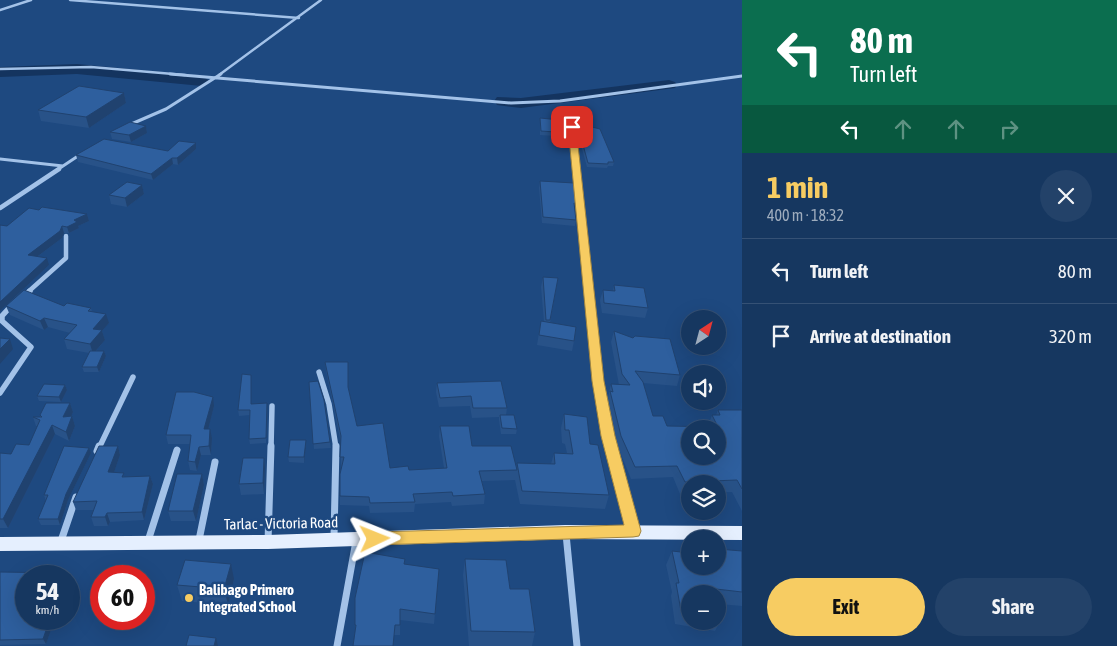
<!DOCTYPE html>
<meta charset="utf-8">
<style>
body{margin:0;font-family:"Asap Condensed",sans-serif;background:#234269;color:#f1f3f6;height:100vh;display:flex;flex-direction:column;font-size:19px;white-space:nowrap}
*{box-sizing:border-box;margin:0}
p{font-size:16px;color:#9eacbd}
.icon{flex:none;width:28px;height:28px;fill:none;stroke:currentColor;stroke-width:2;stroke-linecap:round;stroke-linejoin:round}
.map{position:relative;flex:1;overflow:hidden}
.side{display:flex;flex-direction:column;background:#163760;width:375px}
.side>*{flex:none}
.top-card{background:#0b6e4f;color:#fff;overflow:hidden}
.needle{width:32px;rotate:36deg}
.tools{position:absolute;left:681px;top:310px;display:grid;gap:10px}
.tools a{display:grid;place-items:center;width:45px;height:45px;border-radius:50%;background:#163760;box-shadow:0 5px 20px #0002,0 0 0 1px #355175;font-size:25px}
.speed{position:absolute;left:15px;top:565px;display:flex;gap:10px;font-size:25px;font-weight:700;text-align:center}
.speed>*{display:grid;place-content:center;width:65px;height:65px;border-radius:50%;background:#163760;box-shadow:0 5px 20px #0002,0 0 0 1px #355175;line-height:1}
.speed small{font-size:12px;font-weight:400}
.speed .limit{border:8px solid #d22;background:#fff;color:#111}
.pin{position:absolute;display:grid;place-items:center;width:42px;height:42px;color:#fff;margin:-21px;border-radius:10px;box-shadow:0 2px 8px #0006}
.me{position:absolute;width:55px;margin:-28px;rotate:88deg;stroke-linejoin:round;filter:drop-shadow(0 0 4px #0008)}
.turn{display:flex;align-items:center;gap:18px;height:105px;padding:0 25px;font-size:22px}
.turn .icon{width:65px;height:65px;stroke-width:2.5}
.turn b{display:block;font-size:35px;line-height:42px}
.lanes{display:flex;align-items:center;height:48px;padding:0 25px;background:#0003;justify-content:center;gap:25px;direction:ltr}
.lanes .off{opacity:.35}
.round{display:grid;place-items:center;flex:none;width:52px;height:52px;border-radius:26px;background:#234269}
.overview{display:flex;align-items:center;justify-content:space-between;height:85px;padding:0 25px}
h1{font-size:30px;font-weight:700;line-height:38px;color:#f7cc62}
.button{display:flex;gap:10px;margin-top:auto;padding:10px 25px}
.button a{flex:1;height:58px;border-radius:30px;background:#f7cc62;color:#111;font-size:20px;font-weight:700;line-height:58px;text-align:center}
.button a+a{background:#234269;color:#f1f3f6}
ul{padding:0;list-style:none}
li{display:flex;align-items:center;gap:15px;height:65px;padding:0 25px;border-top:1px solid #355175}
li div{flex:1}
li b{display:block;font-size:19px}
li em{font-style:normal}
main{display:flex;flex:1;min-height:0}
.map>svg:first-child{display:block}
.lines{fill:none;stroke-linecap:round;stroke-linejoin:round}
.river{fill:#14345f;fill-rule:evenodd}
.minor-far4{stroke:#a3c2e8;stroke-width:2.5}
.minor-far3{stroke:#a3c2e8;stroke-width:3}
.minor-far2{stroke:#a3c2e8;stroke-width:4.5}
.minor-far1{stroke:#a3c2e8;stroke-width:5.5}
.minor{stroke:#a3c2e8;stroke-width:7}
.primary{fill:#e5effe;fill-rule:evenodd}
.wall{fill:#285288;fill-rule:evenodd}
.shaded-wall{fill:#20426f}
.building{fill:#2e5f9e;stroke:#20426f;fill-rule:evenodd}
.route{fill:#f7cc62;stroke:#a18540}
.poi-dot{fill:#f7cc62;stroke:#1e4980;stroke-width:2}
.labels{text-anchor:middle;dominant-baseline:central;stroke-width:5;stroke-linejoin:round;paint-order:stroke}
.near-street-label{font-size:15px;fill:#fff;stroke:#1e4980}
.near-poi-label{font-size:15px;font-weight:bold;fill:#fff;stroke:#1e4980;text-anchor:start}
</style>
<main>
<div class="map">
<svg width="742" height="646" viewBox="0 0 742 646">
<rect width="100%" height="100%" fill="#1e4980"/>
<g class="lines">
<path class="river" d="M77,64l125,12 8,5 -8,5 -125,-12 -77,3v-10z
M669,80l6,2 2,3 -2,3 -154,20 -24,-3 -3,-4 3,-4 24,1z"/>
<path class="minor-far4" d="M70,0l229,18
M0,10l31,-10
M0,69l91,-2 94,8
M219,75l102,-75"/>
<path class="minor-far3" d="M170,74l341,29 49,-2 182,-25
M129,125l37,-16 55,-35
M572,127l4,43
M0,159l63,7
M57,170l24,-16"/>
<path class="minor-far2" d="M576,169l13,123
M0,208l59,-39
M28,292l38,-34v-22"/>
<path class="minor-far1" d="M589,291l9,90 13,67
M25,295l5,-4
M319,372l10,32 7,44
M0,393l31,-46 -29,-26v-5l10,-11
M99,448l34,-71
M271,448l1,-42"/>
<path class="minor" d="M611,446l22,85
M97,451l2,-5
M566,534l11,112
M334,537l2,-91
M199,540l16,-78
M61,541l15,-44
M148,541l29,-91
M268,542l3,-96
M337,646l19,-105"/>
<path class="primary" d="M565,525l177,1v14l-177,-1 -297,10 -268,2v-14l268,-2z"/>
</g>
<path class="wall" d="M124,93l2,10 -37,25 -48,-7 -3,-11z
M540,118l30,15v4l-30,-2z
M576,121l12,5 26,36 -1,4h-5l-1,2 -20,-1 -8,-29h-3l-1,-13z
M146,126l1,7 -16,9 -19,-3 -2,-7z
M196,143v6l-18,16 -5,-1 -20,16 -75,-18 -2,-7 92,-4z
M540,181l37,23 -2,6 1,10 -1,6 -33,-3 -3,-35z
M142,185l2,9 -17,13 -16,-3 -2,-9z
M87,214l2,7 -11,5 1,2 -10,5h-5l-2,5 -25,19 12,8 -49,46 7,-85z
M543,277l15,1 -8,45 24,18 -2,10 -35,-6 4,-24 3,1 -3,-35z
M614,285l34,23 -3,10 -43,-5 -2,-13 3,-10 10,1z
M6,306h58l27,2 1,4 17,11 -7,8 3,9 -9,11h8l2,5 -7,16h-15l-2,-5 7,-14 -22,-4 -3,-10 6,-6 -22,-6 -4,3 -34,-15z
M614,331l66,44 -3,11 -34,-3 10,33 14,10h41l4,-11h4l2,-5h24v101l-10,-19h-14v-8h-28v9l-10,1 -7,-17 -42,2 -13,-32 -11,-45 4,-18 8,1 -8,-43z
M325,362l23,26 9,38 33,42 19,2 35,-2 -5,-32 1,-10 32,20 44,22 1,-5 34,1 3,-11h13l-2,-9 -3,-1 -1,-15 3,-14 26,30 19,51 -4,14 -85,-5 -5,-24 -33,1 3,13 -1,10 -32,2 -1,-4 -36,2 -1,8 -44,1 -1,-7 -29,-1v-9l2,-29h-1v-24l-15,-72z
M251,380v24l16,5 -1,34 -16,1 -1,-5 1,-24 -11,1 -1,-6z
M309,382l21,60 1,6 -17,1z
M437,383l70,25 -1,7 11,14 -1,5h-15l-2,-14v-3l-27,1 -2,-12 -31,1 -3,-15z
M65,385l2,5 -6,12 -22,-1 -2,-5z
M70,403l3,9 -2,5 1,-1 3,10 -6,15 -14,-7 -47,94h-8v-75l11,1 18,-9 9,-19h-2l-3,-9h7v-2z
M214,406l-6,23 4,9 -1,17h-10l-4,16 -7,-1 -2,-9 2,-17h-22l-2,-9z
M306,445l-2,18 -15,-1 -1,-5z
M118,446l2,9 -6,17 11,5 25,-1 3,8 -9,36 -34,2 -2,4h-14l-3,-9 2,-7h-17l-3,-8z
M89,448l2,5 -23,47 -8,25h-19l-3,-6 8,-18 -2,-6z
M264,458l1,10 -1,26 -23,1 -2,-11z
M202,474l2,11 -8,36h-25l-3,-10z
M672,551l18,15 52,-15v55l-23,-2 3,14 -7,13 -40,-7 -4,-28 1,-4 -6,-27zM690,594h28v27h-28z
M405,559l-1,5 35,5 -5,55 -34,-4v15h-45v-10z
M465,559l45,30 25,43 -3,14h-63l-6,-71z
M0,572l26,47h29l-9,25 -46,1z
M234,579l-6,26 -46,-4 -5,-16z"/>
<path class="shaded-wall" d="M124,93l2,10 -37,25 -3,-11z
M146,126l1,7 -16,9 -2,-7z
M196,143v6l-18,16 -1,-7z
M172,158l1,6 -20,16 -2,-6z
M142,185l2,9 -17,13 -2,-9z
M87,214l2,7 -11,5 1,2 -10,5 -2,-6 7,-7z
M62,226l2,7 -2,5 -32,24 -2,-7z
M47,258l2,7 -49,46v-9z
M106,314l3,9 -7,8 3,9 -12,14 -3,-10 3,-15z
M44,318l4,9 -4,3 -4,-9z
M10,339l3,10 -13,15v-15z
M104,351l2,5 -7,16 -2,-5z
M65,385l2,5 -6,12 -2,-5z
M213,397l1,9 -8,32 -2,-9z
M70,403l3,9 -6,14 -4,-9z
M72,416l3,10 -6,15 -3,-9z
M52,425l3,9 -47,94 -5,-9z
M210,429l2,9 -1,17 -2,-9z
M306,440v5l-2,18v-6z
M118,446l2,9 -9,26 -3,-9z
M199,447l2,8 -4,16 -2,-9z
M89,448l2,5 -23,47 -8,25 -2,-6 8,-25z
M264,458l1,10 -1,26 -1,-11z
M202,474l2,11 -8,36 -3,-10z
M150,476l3,8 -9,36 -2,-8z
M107,513l3,9 -2,4 -3,-9z
M231,564l3,15 -6,26 -4,-16z
M50,619h5l-9,25 -3,-5z
M216,638l2,8h-4z"/>
<path class="building" d="M79,86l45,7 -38,24 -48,-7z
M540,118l30,3v12l-29,-2z
M576,121l12,1v4l12,3 14,33h-6v2l-20,-1 -8,-29h-3z
M130,122l16,4 -17,9 -19,-3z
M104,139l64,12 11,-10 17,2 -19,15h-5l-21,16 -75,-19z
M540,181l34,2 3,21 -3,-1 2,17 -33,-3z
M127,182l15,3 -17,13 -16,-3z
M42,207l45,7 -13,6 3,2 -10,5 -5,-1 -2,5 -32,24 19,3 -47,44v-77l7,1 22,-18 10,2z
M543,277l15,1 -8,42h-4z
M614,285l30,3 4,20 -44,-5 -1,-13 12,1z
M24,290l40,16 3,-3 24,5 -3,3 18,3 -13,15 9,1 -12,14 -26,-5 13,-14 -33,-7 -4,3 -34,-15z
M541,321l35,6 -2,14 -35,-6z
M614,331l19,7 2,-2 35,3 10,36 -45,-4 8,11 10,34h10l4,10 51,1 -6,-12h8l-2,-5h24v79l-5,-9 -52,2 -8,-16 -42,1 -14,-31 -11,-45 3,1 -2,-8 19,1 -8,-11zM690,429h28v27h-28z
M0,338l10,1 -10,10z
M90,351h14l-7,16h-15z
M325,362h23v25l9,39 26,-3 7,45 18,-2 1,4 38,-2 -7,-42h29l3,20h39l6,24 -38,1 6,23 -32,2 -1,-4 -39,2 2,8 -45,1 -1,-6 -29,-1v-22l4,-17h-4l1,-21z
M242,374l9,1v29l16,-1 -1,35 -17,1 1,-29h-12z
M318,381l6,19 6,42 -17,2 -4,-62z
M501,381l6,27h-34l-2,-12 -31,2 -3,-15z
M44,384l21,1 -6,12 -22,-1z
M176,392h18l19,5 -9,32h6l-1,17 -10,1 -4,15 -7,-1 3,-26h-25z
M46,403h24l-7,14 9,-1 -6,16 -14,-7 -49,94h-3v-66l11,1 5,-10 13,1 11,-25 -7,-3h9l-2,-2z
M564,414l23,3 3,27 8,1 11,50 -87,-4 -5,-28 38,1 -1,-11 19,1 -4,-24h-4z
M500,415h14l3,14 -15,-1z
M290,440h16l-2,17h-16z
M64,446l25,2 -23,46 -8,25h-20l10,-24h-4z
M99,446h19l-10,26 16,1 -2,4 28,-1 -8,36 -35,1 -2,4h-14l6,-16 -24,1z
M243,458h21l-1,25 -24,1z
M177,474h25l-9,37h-25z
M718,549l24,2v41l-26,-3 1,5h-27v19l-9,-2 -5,-28h3l-7,-32 18,2v13h28z
M365,552l40,7 -1,5 35,5 -4,45 -35,-5v16h-5l-2,21h-40l3,-21h-1v-27z
M465,559l41,1 4,29h19l6,43 -64,-1z
M185,560l46,4 -7,25 -47,-4z
M0,572l66,1 -1,3h-39v43h24l-7,20 -43,1z
M718,595l4,23 -4,-1z
M189,635l27,3 -2,8h-28z"/>
<path class="route" d="M572,125l4,2 28,254 11,55 26,95 -2,5 -6,1 -258,8 -5,-2 -2,-4 2,-5 5,-2 249,-7 -23,-89 -9,-55 -24,-254z"/>
<circle class="poi-dot" cx="189" cy="598" r="5"/>
<g class="labels">
<g class="near-street-label">
<text transform="translate(281 523) rotate(-1)">Tarlac - Victoria Road</text>
</g>
<g class="near-poi-label">
<text x="199" y="589">Balibago Primero<tspan x="199" dy="17">Integrated School</tspan></text>
</g>
</g>
</svg>
<div class="tools">
<a><svg class="needle" viewBox="-14 -14 28 28"><path d="M0-13l5 13h-10z" fill="#e53935"/><path d="M0 13l5-13h-10z" fill="#9eacbd"/></svg></a>
<a><svg class="icon" aria-label="sound" viewBox="0 0 24 24"><path d="M4 9h4l5-4v14l-5-4H4zM17 9q2 3 0 6"/></svg></a>
<a><svg class="icon" aria-label="search" viewBox="0 0 24 24"><circle cx="10" cy="10" r="6"/><path d="M15 15l6 6"/></svg></a>
<a><svg class="icon" aria-label="layers" viewBox="0 0 24 24"><path d="M12 4l9 5-9 5-9-5zM3 14l9 5 9-5"/></svg></a>
<a>+</a>
<a>−</a>
</div>
<div class="speed"><div>54<small>km/h</small></div><div class="limit">60</div></div>
<div class="pin" style="left:572px;top:127px;background:#d93025"><svg class="icon" aria-label="arrive" viewBox="0 0 24 24"><path d="M6 21V4h12l-3 4 3 4H6"/></svg></div>
<svg class="me" style="left:375px;top:539px" viewBox="-20 -20 40 40"><path d="M0-17L14 15 0 8-14 15z" fill="#f7cc62" stroke="#fff" stroke-width="4"/></svg>
</div>
<section class="side">
<div class="top-card">
<div class="turn"><svg class="icon" aria-label="left" viewBox="0 0 24 24"><path d="M17 20v-9H6M10 6l-5 5 5 5"/></svg><div><b>80 m</b>Turn left</div></div>
<div class="lanes"><svg class="icon" aria-label="left" viewBox="0 0 24 24"><path d="M17 20v-9H6M10 6l-5 5 5 5"/></svg><svg class="icon off" aria-label="ahead" viewBox="0 0 24 24"><path d="M12 20V5M6 11l6-6 6 6"/></svg><svg class="icon off" aria-label="ahead" viewBox="0 0 24 24"><path d="M12 20V5M6 11l6-6 6 6"/></svg><svg class="icon off" aria-label="right" viewBox="0 0 24 24"><path d="M7 20v-9h11M14 6l5 5-5 5"/></svg></div>
</div>
<div class="overview"><div><h1>1 min</h1><p>400 m · 18:32</p></div><a class="round"><svg class="icon" aria-label="close" viewBox="0 0 24 24"><path d="M6 6l12 12M18 6L6 18"/></svg></a></div>
<ul>
<li><svg class="icon" aria-label="left" viewBox="0 0 24 24"><path d="M17 20v-9H6M10 6l-5 5 5 5"/></svg><div><b>Turn left</b></div><em>80 m</em></li>
<li><svg class="icon" aria-label="arrive" viewBox="0 0 24 24"><path d="M6 21V4h12l-3 4 3 4H6"/></svg><div><b>Arrive at destination</b></div><em>320 m</em></li>
</ul>
<div class="button"><a>Exit</a><a>Share</a></div>
</section>
</main>
